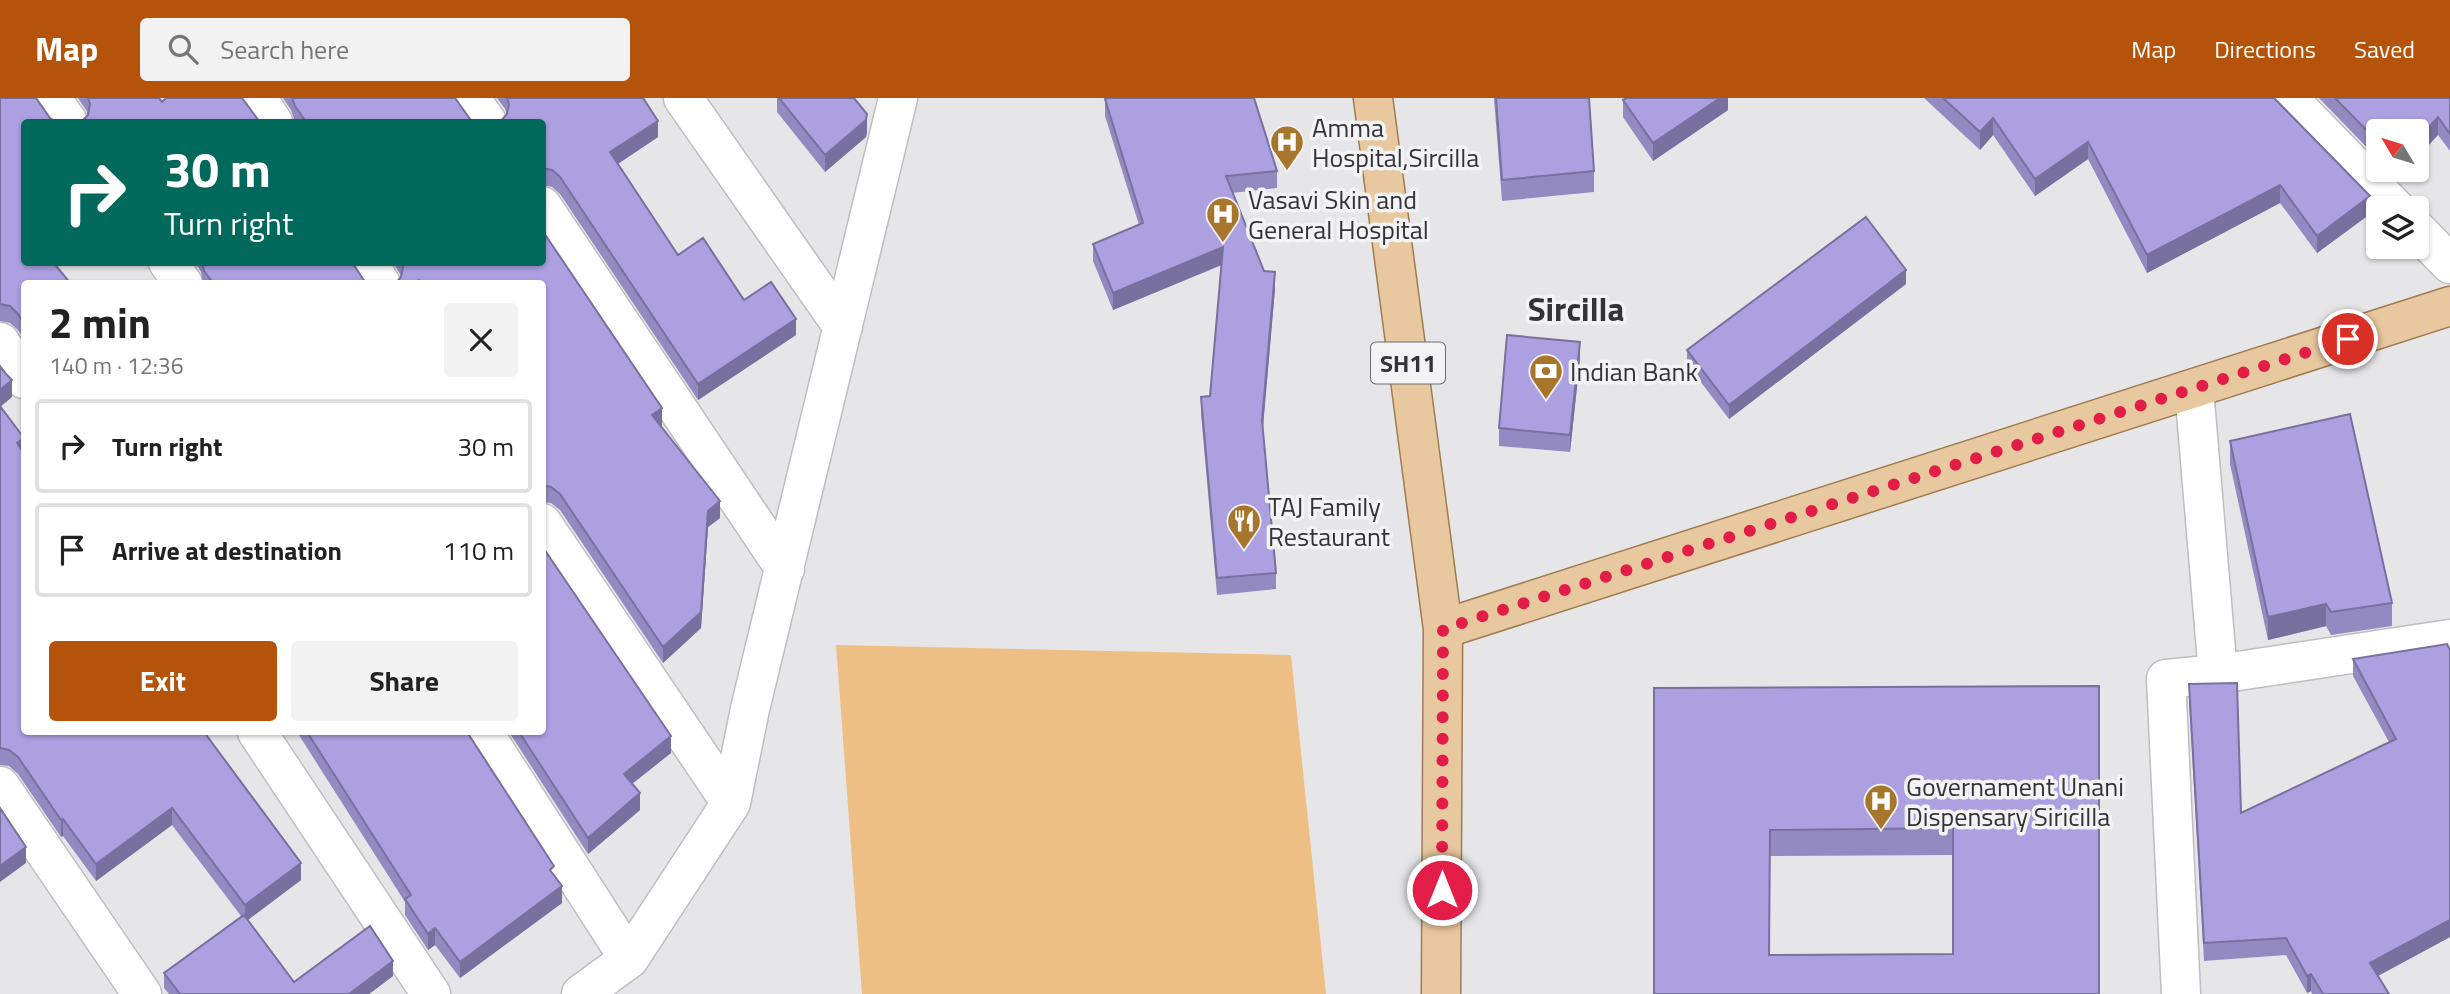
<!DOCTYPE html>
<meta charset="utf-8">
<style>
body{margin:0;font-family:"Titillium Web",sans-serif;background:#f2f2f2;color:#222;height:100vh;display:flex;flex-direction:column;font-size:26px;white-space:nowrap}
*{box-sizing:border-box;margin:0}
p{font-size:23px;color:#767676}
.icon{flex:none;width:38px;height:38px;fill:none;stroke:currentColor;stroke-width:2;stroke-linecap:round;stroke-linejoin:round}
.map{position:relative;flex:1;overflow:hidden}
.drawer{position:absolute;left:21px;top:182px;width:525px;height:455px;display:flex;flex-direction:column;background:#fff;border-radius:7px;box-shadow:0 2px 5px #0004}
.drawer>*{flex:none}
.hud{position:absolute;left:21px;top:21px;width:525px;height:147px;border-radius:7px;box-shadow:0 2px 5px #0004;background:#00695c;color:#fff;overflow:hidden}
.needle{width:46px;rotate:308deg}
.tools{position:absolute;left:2366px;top:21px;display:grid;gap:14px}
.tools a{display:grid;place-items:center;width:63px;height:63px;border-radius:7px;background:#fff;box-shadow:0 2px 5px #0004;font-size:35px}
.pin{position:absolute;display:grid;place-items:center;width:60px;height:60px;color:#fff;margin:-30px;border:4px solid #fff;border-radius:50%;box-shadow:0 2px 7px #0007}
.me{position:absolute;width:77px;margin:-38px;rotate:0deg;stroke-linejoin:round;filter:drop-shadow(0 0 5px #0008)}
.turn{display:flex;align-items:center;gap:24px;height:147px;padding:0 28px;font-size:32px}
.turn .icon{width:91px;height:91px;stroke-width:2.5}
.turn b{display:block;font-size:49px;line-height:60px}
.round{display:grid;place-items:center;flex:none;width:74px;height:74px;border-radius:7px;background:#f2f2f2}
.head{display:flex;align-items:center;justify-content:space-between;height:119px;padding:0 28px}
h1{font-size:42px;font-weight:700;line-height:52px}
.cta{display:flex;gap:14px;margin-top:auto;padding:14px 28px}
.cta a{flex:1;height:80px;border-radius:7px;background:#b45309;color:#fff;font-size:28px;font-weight:700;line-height:80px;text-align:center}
.cta a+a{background:#f2f2f2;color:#222}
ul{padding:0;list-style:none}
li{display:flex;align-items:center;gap:21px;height:94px;margin:0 14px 10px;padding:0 14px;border:4px solid #e0e0e0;border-radius:7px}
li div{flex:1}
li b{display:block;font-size:26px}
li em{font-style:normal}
header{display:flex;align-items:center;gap:42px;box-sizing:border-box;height:98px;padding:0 35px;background:#b45309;color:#fff}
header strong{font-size:33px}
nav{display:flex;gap:38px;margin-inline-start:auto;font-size:24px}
.search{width:490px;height:63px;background:#f2f2f2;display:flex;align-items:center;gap:18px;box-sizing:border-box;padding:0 24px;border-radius:7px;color:#767676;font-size:26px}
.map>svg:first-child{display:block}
.green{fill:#edbf84}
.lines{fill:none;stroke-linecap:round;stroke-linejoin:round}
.street-casing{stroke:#bebdc0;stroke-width:41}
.primary-casing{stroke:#9f7c50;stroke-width:41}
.street{stroke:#fff;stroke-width:38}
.primary{stroke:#e8c89f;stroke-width:38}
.wall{fill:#948ac2;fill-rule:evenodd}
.shaded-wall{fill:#78709e}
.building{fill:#aca0e1;stroke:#78709e;stroke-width:2;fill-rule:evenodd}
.route{stroke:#e11d48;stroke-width:12;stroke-dasharray:0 21.6}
.labels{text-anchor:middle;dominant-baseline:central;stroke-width:7;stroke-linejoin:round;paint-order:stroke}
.shield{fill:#f3f3f6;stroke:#6d6d6f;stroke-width:2}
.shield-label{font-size:24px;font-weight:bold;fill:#343335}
.poi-label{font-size:26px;fill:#343335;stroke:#f3f3f6;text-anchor:start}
.district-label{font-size:33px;font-weight:bold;fill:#343335;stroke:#f3f3f6}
</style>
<header>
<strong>Map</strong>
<div class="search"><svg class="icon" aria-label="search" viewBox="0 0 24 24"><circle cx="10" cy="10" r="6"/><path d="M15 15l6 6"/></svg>Search here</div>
<nav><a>Map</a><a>Directions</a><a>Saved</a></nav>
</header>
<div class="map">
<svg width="2450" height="896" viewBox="0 0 2450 896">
<rect width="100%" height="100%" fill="#e6e6e9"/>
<path class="green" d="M836,547l455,10 35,339h-464z"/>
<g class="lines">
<g class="street-casing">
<path id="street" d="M51,0l17,24
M257,0l16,24
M470,0l17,24
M683,0l160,229
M2288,0l107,110
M542,108l243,363
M2417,132l33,34
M168,164l15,22
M367,164l14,22
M0,244l24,37
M2194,291l24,285 232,-35
M542,425l189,280
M257,634l174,262
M483,634l146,227
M0,688l142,208
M581,896l48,-35 102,-156 19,-94 148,-611
M2181,896l-15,-315 52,-5"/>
</g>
<g class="primary-casing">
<path id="primary" d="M1373,0l70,531 -2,365
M1443,531l1007,-323"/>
</g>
<use href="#street" class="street"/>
<use href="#primary" class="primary"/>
</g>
<path class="wall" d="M0,0l24,186v56l-6,-10 -8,-7 -10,-2z
M78,0h81l3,4 97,20 -171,-8 -2,-4z
M283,0h172l15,21 4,3h-179l-4,-12z
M497,0h146l15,39 -40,27 60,91 118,80 -98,65 -138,-206 -8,-7 -10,-2v-63l-35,-7 -2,-6z
M777,0h77l13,34 -1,5 -41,35 -48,-60z
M1494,0h95l5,73v21l-92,9z
M1728,0v12l-75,51 -30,-44v-17z
M1924,0h350l96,116 -53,39 -37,-50 -133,70 -59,-114 -53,37 -42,-61 -13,15z
M2319,0h131v53l-12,-16 -60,-4v28z
M1105,1l172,72v17l-45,5 32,78 11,18 -12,139 13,145v16l-59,6 -16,-181v-17l9,-1 12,-131 -109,45 -20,-49v-17l46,-19 -34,-109z
M2388,72h17l-8,9z
M195,164h157l11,17 4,5h-164l-2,-12z
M393,164h149l120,163 -2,1 60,92 -12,9 -7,101 -38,35 -103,-153 -9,-7 -9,-1v-218h-147l6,-8z
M1906,186l-177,135 -42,-55v-14z
M1580,261l-10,93 -71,-6v-18z
M0,268l12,31 -11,9 23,47v279h180l97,148 -53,40 46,62 99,-6 -24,18h-200l-5,-6v-15l77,-57 -69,-91 -76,56 -33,-45 -2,1 -43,-63 -9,-8 -9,-1z
M2230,343l162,162v23l-61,9 -5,-9 -58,14 -38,-176z
M2450,552v287l-72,39 11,18h-77l-1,-3 -4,2 -21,-38 -82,6 -15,-259v-18l52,129 148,-71 -36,-66v-17z
M2099,588v308h-445v-306zM1953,757v99l-183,1v-99z
M297,634h170l87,144 8,27 -102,75 -25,-33 -7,5 -23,-35v-13z
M509,634h33l129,21 -39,31 8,26 -52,44z"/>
<path class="shaded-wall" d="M1720,0h8v12l-75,51v-18z
M867,16v18l-1,5 -41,35v-17z
M2438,19v18l-21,23v-18z
M1993,20v17l-13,15v-18z
M658,23v16l-48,32v-17z
M2088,44v17l-53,37v-17z
M2397,72h8l-8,9z
M2280,87v18l-133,70v-18z
M2370,98v18l-53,39v-17z
M1223,149v17l-110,46v-17z
M1906,172v14l-177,135v-14z
M1275,174v17l-13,147v-16z
M796,221v16l-98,65v-16z
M1580,244v17l-10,93v-17z
M12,282v17l-12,10v-17z
M662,310v17l-10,7v-17z
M24,340v16l-7,-11z
M720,403v17l-12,9 -7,101 -38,35v-16l45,-136z
M2326,506v22l-58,14v-23z
M671,638v17l-47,37v-16z
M640,695v17l-52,44v-16z
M172,710v17l-76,56v-17z
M63,721v17l-2,1v-17z
M26,749v16l-26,19v-16z
M301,765v17l-56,42v-17z
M562,788v17l-102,75v-16z
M2450,822v17l-80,43v-17z
M435,830v17l-7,5v-16z
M393,863v15l-24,18h-20z
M2311,876v17l-4,2v-17z"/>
<path class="building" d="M0,0h36l14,20 6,4h-32v140h29l18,22h-47v39l-6,-9 -8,-8 -10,-2z
M88,0h71l3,4 4,-4h76l17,23 -2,1h-176l7,-7 2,-11z
M292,0h163l15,21 4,3h-168l-11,-16z
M507,0h136l15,23 -48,31 68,103 25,-17 41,62 27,-18 25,37 -98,65 -138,-207 -8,-7 -10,-2v-46h-42l7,-8 2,-10z
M779,0h75l13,16 -1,6 -41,35z
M1108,0h146l23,73 -51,5 38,95 11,1 -13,148 14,153 -59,5 -16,-181 9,-1 13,-149 -110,46 -20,-49 50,-21 -38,-124z
M1496,0h93l5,73 -92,9z
M1627,0h93l-67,45 -30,-43z
M1943,0h331l96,98 -53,40 -37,-51 -133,70 -59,-113 -53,37 -42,-61 -13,14z
M2335,0h115v36l-12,-17 -21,23v-9h-39v11z
M1866,119l40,53 -177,135 -42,-55z
M542,132l120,178 -10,7 68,86 -12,10 -7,101 -38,35 -103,-153 -9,-7 -9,-2v-201h-120l-3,-4 -4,4h-20l6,-7 2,-10 -2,-5h141z
M202,164h150l11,17 4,5h-153l-10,-13z
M1507,237l73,7 -10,93 -71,-7z
M0,268l6,8 6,6 -12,10z
M0,308l24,32 -7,5 7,10v279h180l97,131 -56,42 -73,-97 -76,56 -33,-45 -2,1 -43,-63 -9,-7 -9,-2z
M2350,316l42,189 -61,9 -5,-8 -58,13 -38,-176z
M542,448l129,190 -47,38 16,19 -52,45 -69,-106h23z
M2447,546l3,6v270l-80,43 19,31h-66l-12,-20 -4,2 -21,-38 -82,5 -15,-259 48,-1 4,130 155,-74 -43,-80z
M2099,588v308h-445v-306zM1953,730v126l-184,1 1,-125z
M307,634h160l87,134 -4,4 12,16 -102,76 -25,-34 -7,6 -23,-35 6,-4z
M0,710l26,39 -26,19z
M244,817l50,67 76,-56 23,35 -44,33h-169l-16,-21z"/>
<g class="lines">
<path class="route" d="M1442,792l1,-261 905,-290"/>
</g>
<defs>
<g id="hospital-pin" transform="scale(1.75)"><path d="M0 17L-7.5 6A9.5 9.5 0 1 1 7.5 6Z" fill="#a7752b" stroke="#f3f3f6"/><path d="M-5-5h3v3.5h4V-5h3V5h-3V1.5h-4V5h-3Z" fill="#fff"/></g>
<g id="bank-pin" transform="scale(1.75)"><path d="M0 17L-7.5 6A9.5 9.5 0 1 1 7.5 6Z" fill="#a7752b" stroke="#f3f3f6"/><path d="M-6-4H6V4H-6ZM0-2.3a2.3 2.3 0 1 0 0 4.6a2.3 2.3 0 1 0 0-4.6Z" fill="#fff"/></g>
<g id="restaurant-pin" transform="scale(1.75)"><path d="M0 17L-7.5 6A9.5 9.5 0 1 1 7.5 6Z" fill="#a7752b" stroke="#f3f3f6"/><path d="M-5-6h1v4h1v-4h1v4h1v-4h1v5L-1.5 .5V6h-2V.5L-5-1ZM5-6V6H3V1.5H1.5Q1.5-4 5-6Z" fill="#fff"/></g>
</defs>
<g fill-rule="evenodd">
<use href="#hospital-pin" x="1287" y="44"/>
<use href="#hospital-pin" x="1223" y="116"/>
<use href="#bank-pin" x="1546" y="273"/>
<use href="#restaurant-pin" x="1244" y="423"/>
<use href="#hospital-pin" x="1881" y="703"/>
</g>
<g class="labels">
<rect class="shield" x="1371" y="244.5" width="74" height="41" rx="5"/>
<g class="shield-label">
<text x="1408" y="265">SH11</text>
</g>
<g class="poi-label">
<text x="1312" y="29">Amma<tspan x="1312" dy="30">Hospital,Sircilla</tspan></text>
<text x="1248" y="101">Vasavi Skin and<tspan x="1248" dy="30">General Hospital</tspan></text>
<text x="1570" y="273">Indian Bank</text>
<text x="1268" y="408">TAJ Family<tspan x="1268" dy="30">Restaurant</tspan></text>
<text x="1906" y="688">Governament Unani<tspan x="1906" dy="30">Dispensary Siricilla</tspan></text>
</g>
<g class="district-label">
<text x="1576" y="211">Sircilla</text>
</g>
</g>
</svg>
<div class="tools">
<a><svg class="needle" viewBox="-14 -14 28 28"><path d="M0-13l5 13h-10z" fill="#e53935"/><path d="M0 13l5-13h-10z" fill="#767676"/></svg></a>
<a><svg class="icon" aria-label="layers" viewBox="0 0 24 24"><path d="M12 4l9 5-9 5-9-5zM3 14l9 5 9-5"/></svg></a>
</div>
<div class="pin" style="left:2348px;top:241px;background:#d93025"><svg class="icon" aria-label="arrive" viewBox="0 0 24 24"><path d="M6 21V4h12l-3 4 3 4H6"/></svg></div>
<svg class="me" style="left:1442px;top:792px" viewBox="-20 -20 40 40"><circle r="17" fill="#e11d48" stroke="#fff" stroke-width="3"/><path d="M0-11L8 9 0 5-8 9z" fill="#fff"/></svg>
<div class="hud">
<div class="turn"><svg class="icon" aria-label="right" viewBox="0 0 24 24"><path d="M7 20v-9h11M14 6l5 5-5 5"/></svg><div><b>30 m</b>Turn right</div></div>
</div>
<section class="drawer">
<div class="head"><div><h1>2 min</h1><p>140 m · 12:36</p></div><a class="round"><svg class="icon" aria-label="close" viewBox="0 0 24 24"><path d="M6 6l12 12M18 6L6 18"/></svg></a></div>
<ul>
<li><svg class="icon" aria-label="right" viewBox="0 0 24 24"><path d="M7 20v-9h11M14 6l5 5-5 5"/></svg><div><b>Turn right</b></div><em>30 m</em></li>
<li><svg class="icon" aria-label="arrive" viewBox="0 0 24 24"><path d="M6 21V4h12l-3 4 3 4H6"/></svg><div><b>Arrive at destination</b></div><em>110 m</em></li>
</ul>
<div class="cta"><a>Exit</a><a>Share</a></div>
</section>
</div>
